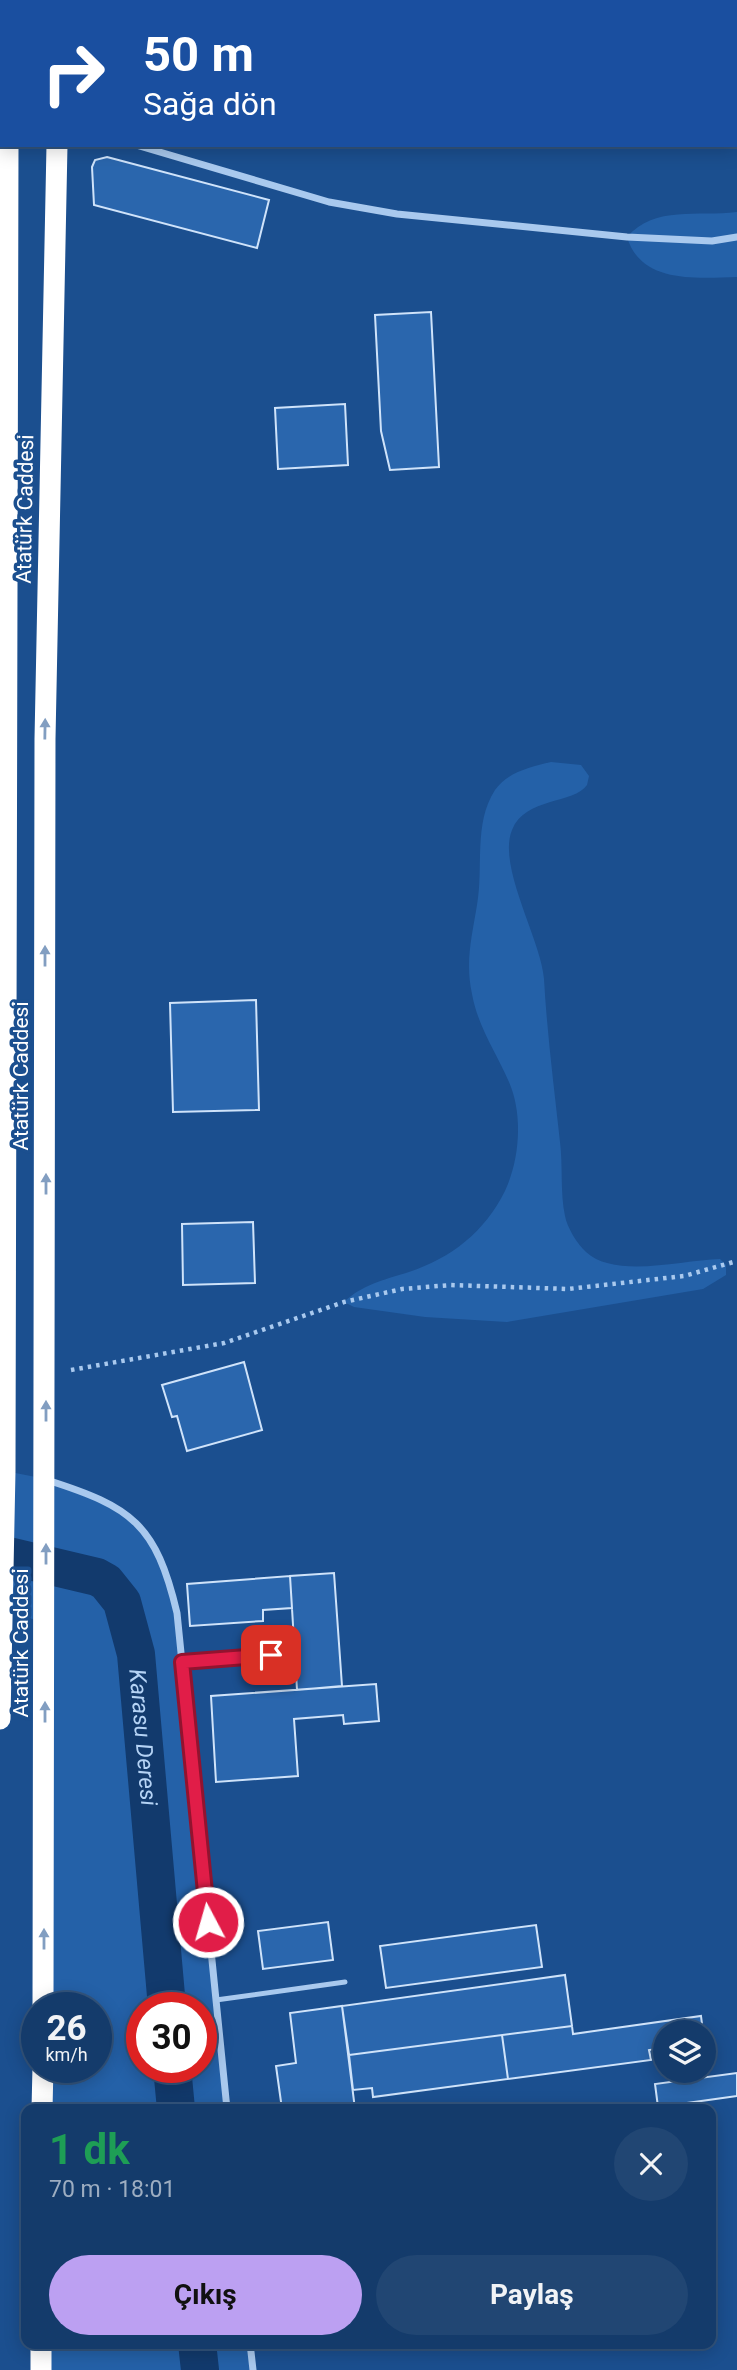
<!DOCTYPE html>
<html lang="tr">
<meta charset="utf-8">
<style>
body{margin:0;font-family:Roboto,sans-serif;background:#214673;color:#f1f3f6;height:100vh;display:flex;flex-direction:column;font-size:26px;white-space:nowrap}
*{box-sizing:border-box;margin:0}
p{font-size:23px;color:#9dadc1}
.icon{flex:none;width:38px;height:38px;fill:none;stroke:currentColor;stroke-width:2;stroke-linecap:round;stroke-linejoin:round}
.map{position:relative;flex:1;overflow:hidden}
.sheet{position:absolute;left:21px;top:2104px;width:695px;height:245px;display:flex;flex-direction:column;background:#143b6b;border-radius:14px;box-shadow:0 4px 18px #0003,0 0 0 2px #33557e}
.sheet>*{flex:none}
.banner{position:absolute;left:0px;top:0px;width:738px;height:147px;box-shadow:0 4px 18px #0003,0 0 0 2px #33557e;background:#1a4fa0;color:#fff;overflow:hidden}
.tools{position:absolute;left:653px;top:2020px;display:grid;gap:14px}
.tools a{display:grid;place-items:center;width:63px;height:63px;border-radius:50%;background:#143b6b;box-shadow:0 4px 18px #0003,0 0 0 2px #33557e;font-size:35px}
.speed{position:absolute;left:21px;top:1992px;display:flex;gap:14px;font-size:35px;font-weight:700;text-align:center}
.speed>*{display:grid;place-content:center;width:91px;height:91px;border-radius:50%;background:#143b6b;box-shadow:0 4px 18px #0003,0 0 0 2px #33557e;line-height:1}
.speed small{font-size:18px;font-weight:400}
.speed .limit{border:10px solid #d22;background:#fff;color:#111}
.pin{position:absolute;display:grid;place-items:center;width:60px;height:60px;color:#fff;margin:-30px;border-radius:14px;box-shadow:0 4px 10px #0006}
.me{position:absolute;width:77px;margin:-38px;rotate:354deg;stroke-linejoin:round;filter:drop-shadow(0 0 5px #0008)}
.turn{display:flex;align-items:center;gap:24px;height:147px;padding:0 28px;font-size:32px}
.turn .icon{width:91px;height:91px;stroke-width:2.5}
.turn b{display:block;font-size:49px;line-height:60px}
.round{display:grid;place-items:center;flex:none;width:74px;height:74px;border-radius:37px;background:#214673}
.overview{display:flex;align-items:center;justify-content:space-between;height:119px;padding:0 28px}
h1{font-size:42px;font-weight:700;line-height:52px;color:#1e9e55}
.button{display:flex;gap:14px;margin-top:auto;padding:14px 28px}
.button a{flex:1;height:80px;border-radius:42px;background:#bca0f2;color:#111;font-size:28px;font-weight:700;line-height:80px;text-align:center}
.button a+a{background:#214673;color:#f1f3f6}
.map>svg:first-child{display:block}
.green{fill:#2461a8;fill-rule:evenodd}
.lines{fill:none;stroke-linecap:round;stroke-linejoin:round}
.canal{stroke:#123a6d;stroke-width:38}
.building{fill:#2a66ad;stroke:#cfe3fa;stroke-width:2}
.path{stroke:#a9c9ee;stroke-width:4.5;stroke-dasharray:3.5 5;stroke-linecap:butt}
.lane{stroke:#a9c9ee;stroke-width:5}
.street{stroke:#a9c9ee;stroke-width:7}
.highway{stroke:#fff;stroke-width:21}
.oneway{fill:#829ec1}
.route-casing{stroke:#92132f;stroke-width:18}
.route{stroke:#e11d48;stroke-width:12}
.labels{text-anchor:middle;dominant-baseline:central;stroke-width:7;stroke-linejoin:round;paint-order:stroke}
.street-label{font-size:21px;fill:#fff;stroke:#1b4f8f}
.water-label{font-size:23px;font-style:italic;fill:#b5d3f5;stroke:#1b4f8f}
</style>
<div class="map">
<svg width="737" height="2370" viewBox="0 0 737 2370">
<rect width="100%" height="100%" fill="#1b4f8f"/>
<path class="green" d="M737,212v65c-41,1 -96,7 -110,-40 28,-32 71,-20 110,-25z
M551,762l30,3 8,11 -2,9c-13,19 -62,12 -75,45 -15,36 29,110 32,149 3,54 10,108 16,163 3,24 0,50 5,74 2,11 12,28 21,36 29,27 96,8 134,7l6,6v10l-23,14 -196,33 -82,-5 -71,-10 -10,-5c18,-17 39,-22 62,-29 44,-14 78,-40 99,-82 15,-32 18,-77 4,-109 -13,-30 -31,-55 -37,-88 -7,-32 0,-58 5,-89 7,-37 -4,-81 18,-115 13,-18 35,-23 56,-28z
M0,1470l46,9 52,17 52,41 27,76 50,496h-185l1,-42h53v-60h-53l2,-385 -45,-11zM142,2007h59v60h-59z
M41,2343h209l3,27h-212z"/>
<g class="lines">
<g class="canal">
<path id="s1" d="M0,1554l97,23 9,5 16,20 14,52 31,353"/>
<path d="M172,2067l4,42"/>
<path d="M197,2343l3,27"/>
</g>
</g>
<path class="building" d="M107,157l162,43 -12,48 -163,-43 -2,-38 3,-7z
M431,312l8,155 -49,3 -9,-39 -6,-116z
M345,404l3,61 -70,4 -3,-61z
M256,1000l3,110 -86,2 -3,-109z
M253,1222l2,61 -72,2 -1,-61z
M244,1362l18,68 -75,21 -10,-35 -5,1 -10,-32z
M334,1573l8,113 -45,4 -7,-114z
M290,1576l2,32 -29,2v11l-73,5 -3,-42z
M376,1684l3,37 -35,3 -1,-9 -49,4 4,57 -82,6 -5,-86z
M328,1922l5,38 -70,9 -5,-38z
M536,1925l6,42 -156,21 -6,-42z
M565,1975l7,51 -223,29 -7,-49z
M342,2006l13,103h-73l-6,-43 20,-3 -6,-50z
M701,2016l2,16h-38v16l-16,2 2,10 -143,19 -6,-44 70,-9 1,8z
M502,2035l6,44 -135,18 -1,-9 -19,2 -4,-35z
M737,2073v23l-79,11 -3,-23z"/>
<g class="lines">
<path class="path" d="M71,1370l153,-27 120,-41 58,-13 49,-4 117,4 116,-13 53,-15"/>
<path class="lane" d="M182,1662l89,-7
M216,2000l129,-18
M550,2109l30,-4"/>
<path class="street" d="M136,145l193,57 68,12 230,23 85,4 25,-4
M47,1480c85,27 109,44 130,133l50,496
M250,2343l3,27"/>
<path class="highway" d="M9,2v-2
M59,2v-2
M0,1719l5,-248 3,-1326
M43,2007l2,-1268 12,-594
M42,2109l1,-42
M41,2370v-27"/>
</g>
<defs><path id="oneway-solid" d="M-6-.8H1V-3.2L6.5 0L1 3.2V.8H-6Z" transform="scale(1.75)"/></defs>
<g class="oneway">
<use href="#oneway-solid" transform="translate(45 729) rotate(-89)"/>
<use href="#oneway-solid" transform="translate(45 956) rotate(-90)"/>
<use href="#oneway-solid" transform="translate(46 1184) rotate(-90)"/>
<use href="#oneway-solid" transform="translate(46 1411) rotate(-90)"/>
<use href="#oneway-solid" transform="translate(46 1554) rotate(-90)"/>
<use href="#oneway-solid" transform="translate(45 1712) rotate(-90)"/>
<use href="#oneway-solid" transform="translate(44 1939) rotate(-90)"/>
</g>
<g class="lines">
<g class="route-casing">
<path id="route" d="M208,1922l-26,-260 89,-7"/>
</g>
<use href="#route" class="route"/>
</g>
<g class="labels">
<g class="street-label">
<text transform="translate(25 509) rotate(-89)">Atatürk Caddesi</text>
<text transform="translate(21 1076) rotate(-90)">Atatürk Caddesi</text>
<text transform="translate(21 1643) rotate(-90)">Atatürk Caddesi</text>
</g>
<g class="water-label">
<text stroke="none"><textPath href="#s1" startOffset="273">Karasu Deresi</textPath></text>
</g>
</g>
</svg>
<div class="tools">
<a><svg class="icon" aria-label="layers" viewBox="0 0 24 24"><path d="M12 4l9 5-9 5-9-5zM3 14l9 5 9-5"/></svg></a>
</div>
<div class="speed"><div>26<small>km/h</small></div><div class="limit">30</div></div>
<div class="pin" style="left:271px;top:1655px;background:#d93025"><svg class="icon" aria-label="arrive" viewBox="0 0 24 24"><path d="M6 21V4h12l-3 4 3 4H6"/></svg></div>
<svg class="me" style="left:208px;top:1922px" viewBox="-20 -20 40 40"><circle r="17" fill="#e11d48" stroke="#fff" stroke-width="3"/><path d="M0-11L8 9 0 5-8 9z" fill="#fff"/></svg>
<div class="banner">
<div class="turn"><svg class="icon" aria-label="right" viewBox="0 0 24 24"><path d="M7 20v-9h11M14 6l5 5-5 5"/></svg><div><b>50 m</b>Sağa dön</div></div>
</div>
<section class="sheet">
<div class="overview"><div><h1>1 dk</h1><p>70 m · 18:01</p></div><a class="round"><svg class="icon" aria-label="close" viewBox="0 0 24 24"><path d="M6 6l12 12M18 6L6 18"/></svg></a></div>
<div class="button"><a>Çıkış</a><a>Paylaş</a></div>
</section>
</div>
